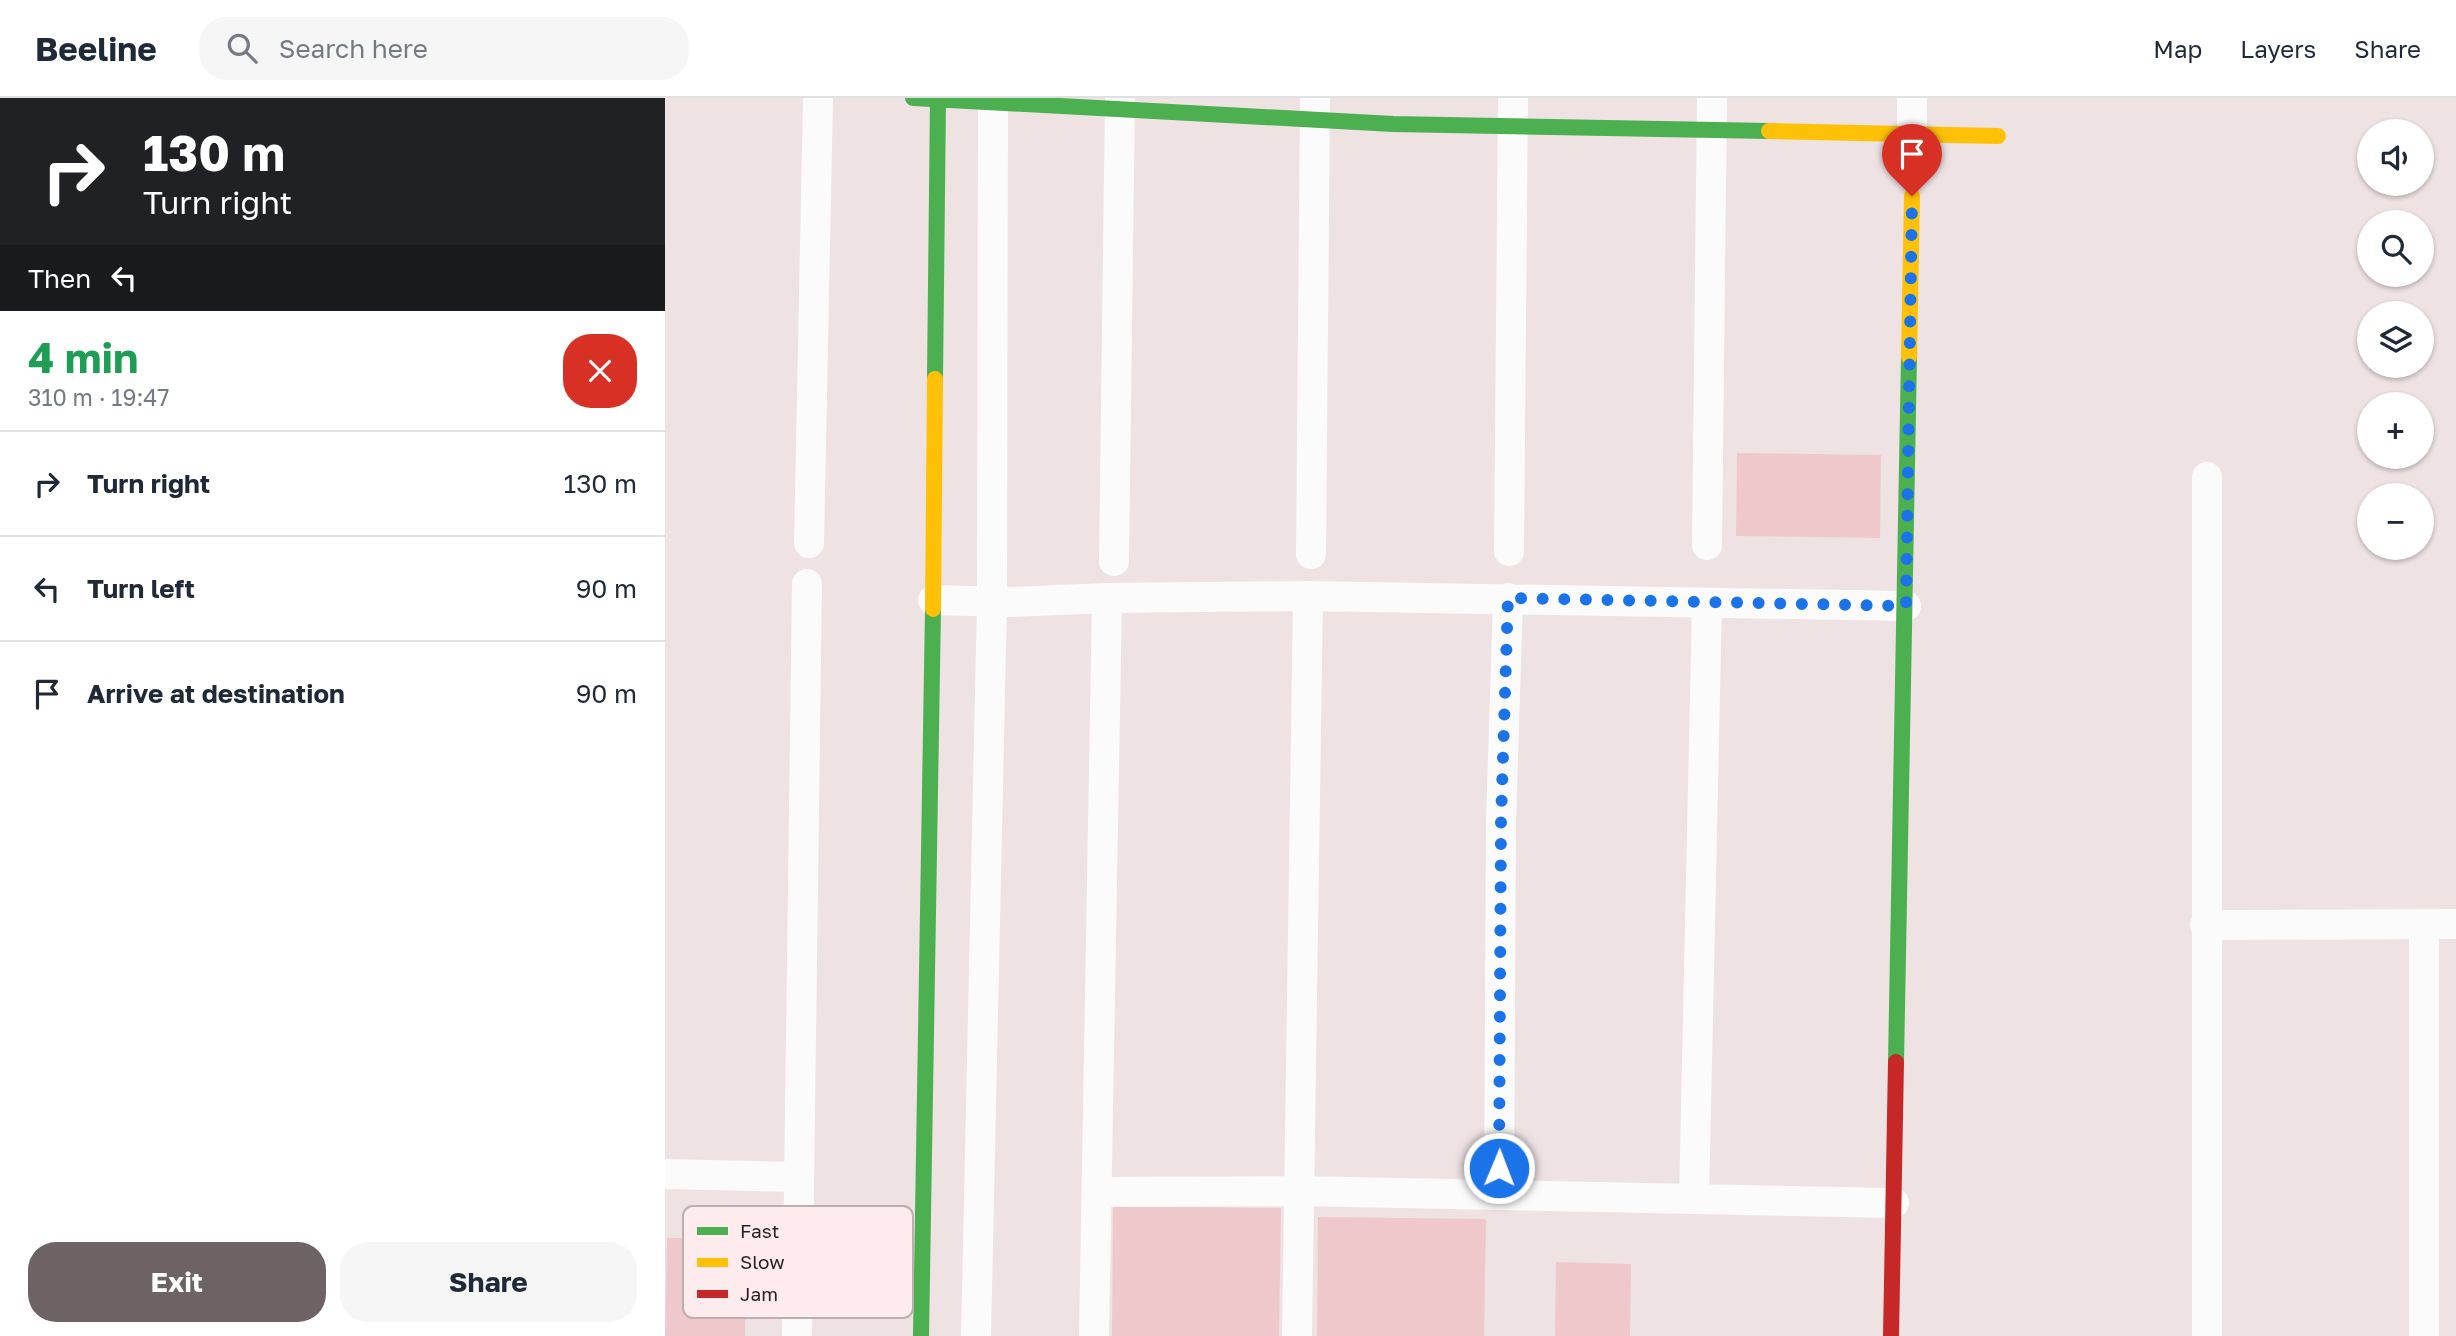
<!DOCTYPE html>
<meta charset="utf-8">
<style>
body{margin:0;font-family:"Golos Text",sans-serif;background:#f6f6f7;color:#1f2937;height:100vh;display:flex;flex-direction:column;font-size:26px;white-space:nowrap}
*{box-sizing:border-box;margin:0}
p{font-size:23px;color:#747a83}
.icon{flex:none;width:38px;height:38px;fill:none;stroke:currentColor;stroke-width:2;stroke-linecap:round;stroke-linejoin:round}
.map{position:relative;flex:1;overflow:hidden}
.drawer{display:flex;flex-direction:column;background:#fff;width:665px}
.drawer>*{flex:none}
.top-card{background:#202124;color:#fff;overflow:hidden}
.tools{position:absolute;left:1692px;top:21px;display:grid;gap:14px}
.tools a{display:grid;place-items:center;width:77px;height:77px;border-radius:50%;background:#fff;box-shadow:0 2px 5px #0004;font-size:35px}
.pin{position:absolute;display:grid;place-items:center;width:60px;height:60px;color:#fff;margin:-72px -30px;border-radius:50% 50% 50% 0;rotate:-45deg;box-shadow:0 0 7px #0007}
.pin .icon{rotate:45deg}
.me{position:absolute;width:77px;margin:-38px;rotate:1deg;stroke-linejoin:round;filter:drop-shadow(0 0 5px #0008)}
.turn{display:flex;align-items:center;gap:24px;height:147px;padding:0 28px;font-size:32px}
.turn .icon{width:91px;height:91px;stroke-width:2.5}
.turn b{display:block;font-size:49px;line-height:60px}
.then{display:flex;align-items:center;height:66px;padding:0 28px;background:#0003;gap:14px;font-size:26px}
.round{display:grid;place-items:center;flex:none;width:74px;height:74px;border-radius:28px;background:#f6f6f7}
.summary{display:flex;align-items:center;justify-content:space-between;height:119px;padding:0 28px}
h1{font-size:42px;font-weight:700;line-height:52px;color:#1e9e55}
.cta{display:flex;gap:14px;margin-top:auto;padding:14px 28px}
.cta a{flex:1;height:80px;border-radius:28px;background:#6d6364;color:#fff;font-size:28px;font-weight:700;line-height:80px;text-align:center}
.cta a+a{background:#f6f6f7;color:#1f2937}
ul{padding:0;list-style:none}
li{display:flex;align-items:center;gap:21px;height:105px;padding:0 28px;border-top:2px solid #e0e1e3}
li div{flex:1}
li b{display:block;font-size:26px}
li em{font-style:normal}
header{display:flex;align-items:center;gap:42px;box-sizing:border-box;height:98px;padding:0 35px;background:#fff;border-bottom:2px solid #e0e1e3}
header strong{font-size:33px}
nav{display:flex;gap:38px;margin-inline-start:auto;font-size:24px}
.search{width:490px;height:63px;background:#f6f6f7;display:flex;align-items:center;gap:18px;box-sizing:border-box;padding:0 24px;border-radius:28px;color:#747a83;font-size:26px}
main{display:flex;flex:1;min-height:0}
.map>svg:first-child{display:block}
.green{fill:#efc8cc}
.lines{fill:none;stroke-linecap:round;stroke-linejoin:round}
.street{stroke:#fcfbfb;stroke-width:30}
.fast{stroke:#4caf50;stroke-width:16}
.slow{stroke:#ffc107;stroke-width:16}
.jam{stroke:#c62828;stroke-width:16}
.route{stroke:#1a73e8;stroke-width:12;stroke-dasharray:0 21.6}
.key{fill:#feebed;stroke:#beaeb0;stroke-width:2}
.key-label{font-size:19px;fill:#271f20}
</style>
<header>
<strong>Beeline</strong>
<div class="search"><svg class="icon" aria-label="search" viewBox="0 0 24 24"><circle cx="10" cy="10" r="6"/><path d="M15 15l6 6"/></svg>Search here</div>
<nav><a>Map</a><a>Layers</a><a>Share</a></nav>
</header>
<main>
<section class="drawer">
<div class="top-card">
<div class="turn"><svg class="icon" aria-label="right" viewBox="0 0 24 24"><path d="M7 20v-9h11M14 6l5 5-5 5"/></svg><div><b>130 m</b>Turn right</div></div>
<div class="then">Then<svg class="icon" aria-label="left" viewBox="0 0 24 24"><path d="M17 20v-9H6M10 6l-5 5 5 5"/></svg></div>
</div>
<div class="summary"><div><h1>4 min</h1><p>310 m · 19:47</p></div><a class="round" style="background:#d93025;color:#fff"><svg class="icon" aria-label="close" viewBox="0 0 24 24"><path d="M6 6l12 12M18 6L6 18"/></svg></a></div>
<ul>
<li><svg class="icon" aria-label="right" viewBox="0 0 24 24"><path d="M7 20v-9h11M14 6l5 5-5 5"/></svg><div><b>Turn right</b></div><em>130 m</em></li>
<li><svg class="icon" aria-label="left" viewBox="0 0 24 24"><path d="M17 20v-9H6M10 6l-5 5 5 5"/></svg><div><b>Turn left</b></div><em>90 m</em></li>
<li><svg class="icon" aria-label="arrive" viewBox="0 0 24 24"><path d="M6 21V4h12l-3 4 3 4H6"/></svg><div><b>Arrive at destination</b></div><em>90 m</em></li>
</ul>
<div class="cta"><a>Exit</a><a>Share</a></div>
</section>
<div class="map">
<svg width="1791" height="1238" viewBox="0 0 1791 1238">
<rect width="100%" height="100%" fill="#eee2e3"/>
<path class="green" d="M1072,355l144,2 -1,83 -144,-2z
M448,1108l168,2 -2,128h-167z
M653,1119l168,2 -2,117h-167z
M2,1140l79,1 -1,97h-80z
M891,1164l75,2 -1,72h-75z"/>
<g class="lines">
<path class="street" d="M1247,36v-36
M1542,379v859
M144,445l9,-445
M1042,447l5,-447
M844,453l4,-453
M646,456l4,-456
M449,463l6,-463
M268,502l78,2 96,-4 201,-2 598,10
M1540,827l251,-1
M0,1076l134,3
M432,1094l202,-1 595,12
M834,1097l2,-374 7,-223
M1029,1101l13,-596
M132,1238l10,-752
M311,1238l16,-734 1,-498
M429,1238l13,-738
M632,1238l11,-740
M1759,1238v-412"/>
<path class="fast" d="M248,0l480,26 376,7
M270,281l3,-281
M1231,964l13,-705
M256,1238l12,-727"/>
<path class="slow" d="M1104,33l229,5
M1244,259l3,-161
M268,511l2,-230"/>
<path class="jam" d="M1226,1238l5,-274"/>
</g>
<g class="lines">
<path class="route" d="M834,1070l2,-347 7,-223 398,8 6,-410"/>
</g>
<rect x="18" y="1108" width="230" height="112" rx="10" class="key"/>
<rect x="32" y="1129" width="31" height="8" fill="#4caf50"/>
<rect x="32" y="1160" width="31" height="9" fill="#ffc107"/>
<rect x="32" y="1192" width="31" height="8" fill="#c62828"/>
<g class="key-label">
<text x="75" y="1140">Fast</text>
<text x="75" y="1171">Slow</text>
<text x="75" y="1203">Jam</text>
</g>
</svg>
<div class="tools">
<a><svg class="icon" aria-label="sound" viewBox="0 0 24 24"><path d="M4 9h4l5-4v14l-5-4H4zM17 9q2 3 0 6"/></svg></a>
<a><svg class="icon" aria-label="search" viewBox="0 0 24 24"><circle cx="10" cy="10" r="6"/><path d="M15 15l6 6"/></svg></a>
<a><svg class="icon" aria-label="layers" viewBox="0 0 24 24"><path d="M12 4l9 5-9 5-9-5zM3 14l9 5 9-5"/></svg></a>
<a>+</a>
<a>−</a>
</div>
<div class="pin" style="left:1247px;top:98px;background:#d93025"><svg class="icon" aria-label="arrive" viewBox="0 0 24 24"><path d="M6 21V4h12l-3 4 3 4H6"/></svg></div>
<svg class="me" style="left:834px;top:1070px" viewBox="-20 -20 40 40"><circle r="17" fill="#1a73e8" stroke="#fff" stroke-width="3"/><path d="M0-11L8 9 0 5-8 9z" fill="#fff"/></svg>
</div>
</main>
